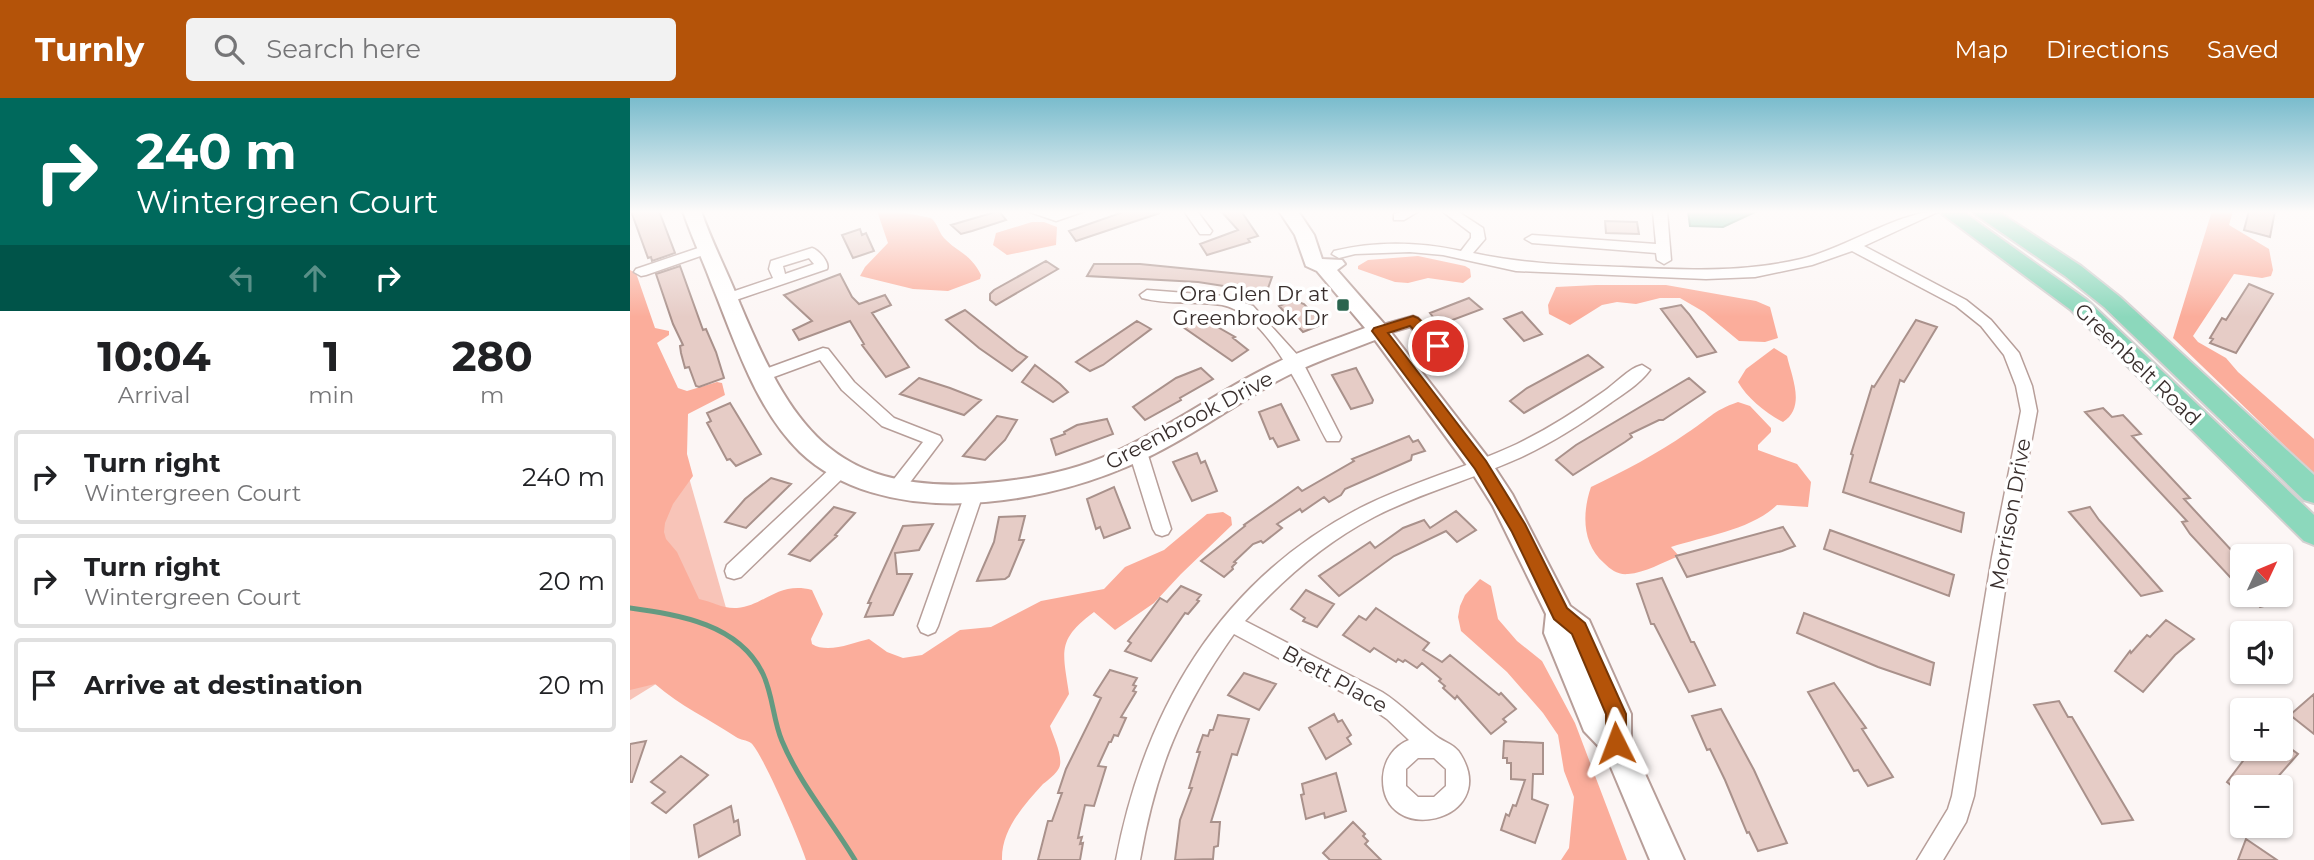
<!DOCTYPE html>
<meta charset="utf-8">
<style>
body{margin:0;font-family:Montserrat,sans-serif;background:#f2f2f2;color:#202124;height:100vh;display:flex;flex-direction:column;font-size:26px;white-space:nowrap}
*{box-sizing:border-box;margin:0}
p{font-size:23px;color:#757577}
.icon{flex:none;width:38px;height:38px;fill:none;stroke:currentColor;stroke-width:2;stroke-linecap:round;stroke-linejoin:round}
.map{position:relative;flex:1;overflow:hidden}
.panel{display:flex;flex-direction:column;background:#fff;width:630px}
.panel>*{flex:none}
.banner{background:#00695c;color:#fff;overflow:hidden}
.needle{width:46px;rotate:46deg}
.tools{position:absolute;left:1600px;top:446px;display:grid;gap:14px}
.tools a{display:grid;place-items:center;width:63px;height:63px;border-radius:7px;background:#fff;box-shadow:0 2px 5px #0004;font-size:35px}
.pin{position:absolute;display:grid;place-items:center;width:60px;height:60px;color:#fff;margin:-30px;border:4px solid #fff;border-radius:50%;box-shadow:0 2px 7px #0007}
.me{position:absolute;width:77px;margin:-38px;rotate:357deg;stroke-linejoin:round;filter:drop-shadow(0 0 5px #0008)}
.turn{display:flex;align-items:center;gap:24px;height:147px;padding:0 21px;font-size:32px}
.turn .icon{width:91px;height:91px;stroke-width:2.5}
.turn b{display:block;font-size:49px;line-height:60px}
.lanes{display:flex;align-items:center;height:66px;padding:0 21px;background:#0003;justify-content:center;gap:35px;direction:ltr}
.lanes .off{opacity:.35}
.eta{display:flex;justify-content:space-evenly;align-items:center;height:119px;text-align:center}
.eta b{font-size:42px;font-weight:700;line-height:49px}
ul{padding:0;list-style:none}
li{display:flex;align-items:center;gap:21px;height:94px;margin:0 14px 10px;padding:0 7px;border:4px solid #e0e0e0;border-radius:7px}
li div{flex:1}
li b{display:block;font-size:26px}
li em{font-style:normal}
header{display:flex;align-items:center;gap:42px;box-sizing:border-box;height:98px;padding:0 35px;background:#b45309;color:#fff}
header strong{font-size:33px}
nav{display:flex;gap:38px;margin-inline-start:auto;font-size:24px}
.search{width:490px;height:63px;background:#f2f2f2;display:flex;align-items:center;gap:18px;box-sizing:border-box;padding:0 24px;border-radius:7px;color:#757577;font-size:26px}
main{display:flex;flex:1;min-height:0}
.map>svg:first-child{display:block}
.green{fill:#f8c4b8}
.forest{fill:#fbad9b}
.water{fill:#76c8a5;stroke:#649a81;stroke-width:2}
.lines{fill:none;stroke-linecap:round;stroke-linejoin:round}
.stream{stroke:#649a81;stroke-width:5}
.building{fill:#e6ccc6;stroke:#a9918b;stroke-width:2}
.street-casing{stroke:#b79e99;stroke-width:3}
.secondary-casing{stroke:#b79e99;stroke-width:4}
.primary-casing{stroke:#d3d1d1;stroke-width:4}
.street{fill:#fff;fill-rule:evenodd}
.secondary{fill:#fff;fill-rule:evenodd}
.primary{fill:#8cd8bc;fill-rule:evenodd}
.route{fill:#b45309;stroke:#753606;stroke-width:2}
.poi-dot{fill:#2a644e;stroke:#fff;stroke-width:2.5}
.labels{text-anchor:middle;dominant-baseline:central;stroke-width:7;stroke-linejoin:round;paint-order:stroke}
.poi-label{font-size:21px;fill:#392f2d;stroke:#fff;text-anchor:end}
.street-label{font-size:21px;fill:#392f2d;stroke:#fff}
</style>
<header>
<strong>Turnly</strong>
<div class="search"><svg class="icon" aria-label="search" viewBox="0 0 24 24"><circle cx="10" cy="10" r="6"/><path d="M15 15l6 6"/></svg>Search here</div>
<nav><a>Map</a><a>Directions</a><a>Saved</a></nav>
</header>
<main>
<section class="panel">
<div class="banner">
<div class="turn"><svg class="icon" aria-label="right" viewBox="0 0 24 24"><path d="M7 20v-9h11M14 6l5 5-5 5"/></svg><div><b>240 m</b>Wintergreen Court</div></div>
<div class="lanes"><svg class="icon off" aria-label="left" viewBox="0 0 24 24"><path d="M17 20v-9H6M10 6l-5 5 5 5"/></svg><svg class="icon off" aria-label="ahead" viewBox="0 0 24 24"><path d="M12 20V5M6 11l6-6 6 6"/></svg><svg class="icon" aria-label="right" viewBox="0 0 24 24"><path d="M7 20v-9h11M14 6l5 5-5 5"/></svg></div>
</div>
<div class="eta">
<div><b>10:04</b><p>Arrival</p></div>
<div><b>1</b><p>min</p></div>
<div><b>280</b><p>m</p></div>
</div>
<ul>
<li><svg class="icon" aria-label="right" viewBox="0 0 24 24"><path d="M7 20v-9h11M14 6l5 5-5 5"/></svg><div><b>Turn right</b><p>Wintergreen Court</p></div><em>240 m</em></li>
<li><svg class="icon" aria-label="right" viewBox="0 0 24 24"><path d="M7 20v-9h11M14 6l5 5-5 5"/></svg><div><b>Turn right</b><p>Wintergreen Court</p></div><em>20 m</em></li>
<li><svg class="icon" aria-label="arrive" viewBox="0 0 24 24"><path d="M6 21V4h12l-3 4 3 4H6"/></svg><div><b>Arrive at destination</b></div><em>20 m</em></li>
</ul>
</section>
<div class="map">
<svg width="1684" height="762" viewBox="0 0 1684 762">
<rect width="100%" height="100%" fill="#fcf6f5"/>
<path class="green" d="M0,172l104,366 -104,64z"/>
<path class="forest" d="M247,113h19l35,7c7,6 7,13 13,20 13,14 27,16 37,37l-1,4 -32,12 -35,-2 -53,-13 5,-9 23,-24z
M1582,113h21l-4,14 40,24 4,21 -2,6 -9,2 -28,-4 -41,62 5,6 28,16 12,14 76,67v35l-141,-136z
M402,124h12l13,5 -1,18 -49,10 -14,-10 3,-12z
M788,158l47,10 5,3 1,8 -8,6 -35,-5 -20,5 -13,-1 -37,-13v-3l10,-6z
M0,172l6,3 19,55 14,3v4l-12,8 21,45 9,3 30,-9 5,1 3,12 -37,19 -1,40 6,22 -20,28 -8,19 -1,9 2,7 11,13 22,47c14,3 24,10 38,9 27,-2 41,-27 75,-18l11,24 -12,25 1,5c16,10 40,-1 57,-5l18,13 16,6 19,-3 38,-25 31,-3 50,-26 63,-12 21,-22 39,-17 43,-36 16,-2 8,5 1,8 -51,49 -27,29 -39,27 -21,-18c-38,28 -31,40 -25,82l-19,32c3,10 14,32 9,42 -3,6 -11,12 -16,16 -19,21 -42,46 -41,76h-196c-5,-17 -44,-108 -55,-117 -4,-3 -11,-3 -15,-6 -27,-18 -56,-31 -81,-53l-25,6z
M966,187h70l90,16 14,6 8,31 -13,4 -26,-1 -35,-29 -24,-14h-20l-24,6 -19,-2 -15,3 -32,20 -21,-11 -1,-9 8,-18z
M1144,250l13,8c5,22 19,51 -4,66 -16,-8 -36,-24 -45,-40l8,-13z
M1108,304l12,4 21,22v4l-13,13v5l39,14 14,18 -3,25 -31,-2c-26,25 -72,31 -106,42l8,9c-16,6 -34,17 -51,18 -10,1 -17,-4 -24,-11 -22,-19 -22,-50 -13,-76 33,-16 66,-33 96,-54 22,-14 25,-22 51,-31z
M850,481l11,7 7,33 19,22 25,20 33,62 52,137h-66l8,-12 5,-51 -10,-26 -6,-36 -15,-22 -36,-41 -46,-41 -3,-14 2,-11 5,-11z"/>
<path class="water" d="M1058,113h69l-34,16 -33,-1z"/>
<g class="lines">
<path class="stream" d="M0,510c50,7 109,16 133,66 10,21 10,46 19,67 18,43 49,79 73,119"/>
</g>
<path class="building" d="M1,113h28l16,42 -23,8 -1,-4 -3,1z
M369,113l7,9 -34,11 -11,3 -10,-9z
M496,113l34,2 -84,28 -7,-10z
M591,113h20l17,25 -10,3 2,3 -43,13 -7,-11 38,-14z
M1619,113h26l-5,26 -26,-7z
M975,123l32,1 2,12 -33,-1z
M230,131l2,6 4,-2 8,18 -21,7 -11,-23z
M416,163l12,8 -62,36 -6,-5v-6l4,-4z
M464,166h46l132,13 -5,14 -24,-2 -45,-7 -111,-6z
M50,168l23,64 3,-1 10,23 8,26 -25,9 -3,-1 -7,-19 -4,1 -4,-15 -1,-7 3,-1 -10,-21 -17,-50z
M210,176l12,23 7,7 26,-9 6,10 -19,8 37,54 -23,10 -24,-32 2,-1 -14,-23 -51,19 -6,-10 19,-9 -28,-26z
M1619,186l24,10 -37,59 -26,-10 3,-4 -3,-1 12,-20 4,2z
M839,200l13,11 -43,16 -9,-12z
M663,202l11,4 19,20 -20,8 -24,-26z
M1051,207l8,9 27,38 -19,5 -36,-48z
M335,212l52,41 10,6 -15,14 -33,-23 -33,-28z
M892,214l9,10 11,12 -18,7 -20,-22z
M570,219l35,20 -2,1 15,12 -16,11 -49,-34z
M1286,222l21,7 -33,55 -4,-2 -30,102 94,31 -3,19 -118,-40 10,-37 -2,-1 21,-68 2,1z
M507,223l14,8 -48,36 -13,6 -14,-9z
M958,257l15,12 -79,46 -14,-12 17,-13z
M405,267l25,19 8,8 -15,10 -31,-20z
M571,270l12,11 -33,19 1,2 -36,20 -12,-13 43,-29z
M726,270l17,32 -1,3 -21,6 -19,-34z
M289,280l31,10 31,12 -17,15 -64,-21z
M1059,280l16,14 -42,28h-4l-29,14 2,3 -7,5 -52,33 -17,-15 20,-15z
M100,305l31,51 -25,12 -6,-7 -3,1 -20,-37 4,-2 -4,-8z
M651,306l18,36 -21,7 -5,-9 -3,1 -11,-27z
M1473,310l9,9 11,-2 18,19 -9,2 58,62 -6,1 49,53 9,-1v39l-52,-56 -8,-12 5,-1 -102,-109z
M367,318l20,4 -12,20 -20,20 -22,-4z
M477,321l6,15 -57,21 -5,-16 14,-5 -1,-2 13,-7z
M779,338l4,6 5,-2 7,11 -13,4 -1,5 -66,29 -4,6 -12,7 -5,-5 -22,15 -2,-3 -23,15 5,4 -19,15 -2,-2 -8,3 -19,18 2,1 -4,4 1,2 -9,8 -23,-16 44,-35 -1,-1 54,-38 4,4 52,-30 -2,-2z
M567,355l4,10 4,-2 12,30 -25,10 -19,-39z
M141,380l20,6 -45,44 -21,-6 20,-23z
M484,389l16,41 -26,10 -4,-11 -4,2 -9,-30z
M204,409l21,6 -20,22 2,1 -27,25 -21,-7z
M1460,409l9,13 63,71 -21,5 -72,-84z
M826,413l20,19 -19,12 -11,-11 -52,25 -55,40 -20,-20 51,-34 5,6 28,-20 21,-8 6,8z
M395,418l-6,24h5l-15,36 -4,3 -28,2 17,-39 5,-25z
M303,426l-14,26 -24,3 2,21h15l-19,41 -28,2 6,-14h-3l35,-77z
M1153,429l12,19 -13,5 -95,26 -11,-21z
M1200,432l124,45 -5,21 -125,-47z
M1032,480l29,64h3l21,43 -26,7 -35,-68h-3l-14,-40z
M551,488l20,9 -4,5 2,1 -11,13 -3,-1 -34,48 -26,-10 6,-8 -3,-2 32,-43 7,4z
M676,492l28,14 -17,23 -14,-6 2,-3 -14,-9z
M1619,497h41l1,5 -31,7z
M746,510l53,35 -6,7 19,12 8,-7 49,40 2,-2 15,16 -13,10 3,3 -15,12 -34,-38 -2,3 -12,-11 2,-2 -6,-5 2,-2 -19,-16 -5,5 -12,-8 -2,2 -5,-3 -2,3 -22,-14 -4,4 -27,-17 16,-19 7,4z
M1174,515l130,50 -4,22 -52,-18 -81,-34z
M1536,522l28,19 -19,16 -32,37 -28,-21 15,-20 1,2 16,-18 3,2z
M480,572l27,8 -4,7 3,1 -3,5 3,1 -15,25 5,1 -8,18 -4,-1 -3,7h-2l-11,24 8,1 -12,39 -9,-1 -7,33 4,-1 -2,7 3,-1 -3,17h-42l10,-39h4l10,-28h-4l8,-24 35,-71 -7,-3z
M614,575l32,11 -17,26 -31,-15z
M1204,585l32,45 -4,1 31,48 -25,9 -10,-16 -4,1 -46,-79z
M1684,596v40l-24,-19z
M1429,603l9,16h4l61,103 -31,4 -68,-119z
M1091,611l33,61 33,73 -29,8 -9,-19 -2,1 -22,-53 -15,-31 -3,1 -15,-34z
M704,616l4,8 4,-2 9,15 -4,3 4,6 -25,15 -17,-31z
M588,617l31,4 -12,36 -5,-1 -21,68h9l-2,24 -4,1 -1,12 -38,1 5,-40 12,-32h-3l11,-36h-3l6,-17 5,1 2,-6h3z
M16,643l-14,41h-2v-38z
M874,643l39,2v31h-10l-1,25 16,6 -13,38 -34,-13 5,-16 3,2 4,-11 3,1 9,-26 -14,-1v-16h-4v-5h-4z
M1650,643l18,13 -30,34h-26v6l-15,-12 25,-33h28z
M51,658l27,19 -42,38 -14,-10 13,-11 -14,-10z
M706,675l10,38 -21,7 -1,-5 -18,6 -5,-24 3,-1 -2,-10z
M101,708l3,16 4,-2 2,15 -41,22 -5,-32z
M723,724l12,12 -2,2 5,5 -3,3 16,16h-51l-7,-7z
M1616,741l31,21h-39z"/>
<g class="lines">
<g class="street-casing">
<path id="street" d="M397,113h58l-29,10z
M554,113h13l15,20 -2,3h-10z
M772,113h17l-15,9h-10v-6z
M812,113h15l26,17 2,11 -12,14c50,11 98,12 148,14 61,3 120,6 180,-8 43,-10 99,-48 139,-48l-76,35 102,54 25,20 28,33 13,33 5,25 -27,146 -36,239 -8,26 -23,38h-26l31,-51 4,-13 40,-239 29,-146 -5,-25 -12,-31 -23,-29 -25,-20 -104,-55 -40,14 -57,12 -49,2 -190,-8 -73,-16 -33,-3 -55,2 -16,4 -7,-4 2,-3c41,-10 86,-9 127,0l10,-13v-5z
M1023,113h14l4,49 -7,4 -7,-4 -1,-7 -124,-10 -7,-4 7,-4 124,9z
M77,147l5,1v6l-66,23 -5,1 -7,-4 2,-3z
M182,150c7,2 18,15 15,21l-94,32h-10l-2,-3 2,-3 50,-17 -4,-9 2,-8zM179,160l5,6 -29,10 -2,-8z
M517,192l78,6 28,10 48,53 40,78 -2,4h-12c-21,-38 -57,-127 -105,-136 -26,-4 -54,0 -80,-7l-2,-3z
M783,218l5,2 25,24 3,4 -3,4h-10l-23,-23 -31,9 -8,-5 3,-4z
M193,250l5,1 26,33 40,36 46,18 2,4 -40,53h-12l-3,-5 36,-46 -41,-16 -40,-36 -22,-30 -57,21 -8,-5 2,-4z
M1012,267l8,5c-10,14 -27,24 -41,34 -29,21 -59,40 -92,55 -47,21 -97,34 -143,58 -50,26 -91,62 -129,104l137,71c21,13 35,30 54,44 9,7 19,8 25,19 40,67 -81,94 -78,22 1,-17 11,-31 26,-37l-22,-21 -19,-13 -134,-72c-54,76 -78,135 -94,226h-24c29,-152 104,-279 244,-352 51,-26 106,-40 157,-64 31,-15 59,-33 86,-52 12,-8 26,-24 39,-27zM788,660h16l12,11v17l-12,11h-16l-12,-11v-17z
M508,348l6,1 3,5 24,77 -3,5 -6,2 -6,-2 -3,-5 -24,-77 3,-5z
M210,365l6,2 3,5 -3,5 -105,102 -7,2 -7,-2 -2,-6 2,-6 107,-100z
M344,389l6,2 3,5 -45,132 -3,6 -7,3 -7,-3 -3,-6 47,-132 3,-5z"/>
</g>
<g class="secondary-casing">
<path id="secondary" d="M53,113h18c11,32 27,62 39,93 50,119 91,188 234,180 47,-3 96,-11 139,-31 54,-24 101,-59 153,-85 32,-17 66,-27 99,-40l-48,-57 -11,-5 -11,-31 -16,-24h19l16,24 8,24 20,1 3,4 -8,6 49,56 103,133 23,35 58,112 19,14 42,94v29l53,117h-34l-45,-107 -21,-22 -4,-10 -36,-88 2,-19 -53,-108 -22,-35 -96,-131c-33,13 -67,24 -98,41 -50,28 -97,64 -151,86 -93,40 -245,62 -326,-15 -45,-44 -65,-111 -88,-167 -9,-25 -21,-49 -29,-74z"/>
</g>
<g class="primary-casing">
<path id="primary" d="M1308,113h24l125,89 227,215v30l-10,-4 -233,-231z
M1343,113h24l84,55 39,31 194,178v28l-10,-3 -200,-193 -39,-31 -89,-61z"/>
</g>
<use href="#street" class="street"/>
<use href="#secondary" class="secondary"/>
<use href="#primary" class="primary"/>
</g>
<linearGradient id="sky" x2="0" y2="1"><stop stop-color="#7abccd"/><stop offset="0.52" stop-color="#fefbfa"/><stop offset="1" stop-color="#fefbfa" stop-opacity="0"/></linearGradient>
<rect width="1684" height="219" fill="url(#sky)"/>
<path class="route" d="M783,218l5,2 25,24v7h-10l-23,-23 -22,7 98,128 39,63 42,84 18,15 41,91v29l-3,7 -7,3 -7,-3 -3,-7v-29l-34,-80 -18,-15 -42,-87 -37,-63 -103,-138 2,-3z"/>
<rect class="poi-dot" x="706" y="200" width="14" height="14" rx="3.5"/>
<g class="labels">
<g class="poi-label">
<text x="699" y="195">Ora Glen Dr at<tspan x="699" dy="24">Greenbrook Dr</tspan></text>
</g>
<g class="street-label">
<text transform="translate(1508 266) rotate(44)">Greenbelt Road</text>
<text transform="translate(559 322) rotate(-28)">Greenbrook Drive</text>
<text transform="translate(1380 416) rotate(-80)">Morrison Drive</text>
<text transform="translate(705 581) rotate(29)">Brett Place</text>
</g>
</g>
</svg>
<div class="tools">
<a><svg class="needle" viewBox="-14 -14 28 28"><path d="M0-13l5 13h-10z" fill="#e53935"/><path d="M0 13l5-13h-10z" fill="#757577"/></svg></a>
<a><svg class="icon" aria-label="sound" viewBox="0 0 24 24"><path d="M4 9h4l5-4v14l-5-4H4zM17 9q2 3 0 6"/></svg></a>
<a>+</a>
<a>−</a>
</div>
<div class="pin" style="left:808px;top:248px;background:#d93025"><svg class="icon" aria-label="arrive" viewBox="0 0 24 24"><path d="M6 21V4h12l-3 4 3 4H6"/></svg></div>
<svg class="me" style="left:986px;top:645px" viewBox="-20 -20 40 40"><path d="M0-17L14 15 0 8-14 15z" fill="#b45309" stroke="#fff" stroke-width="4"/></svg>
</div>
</main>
